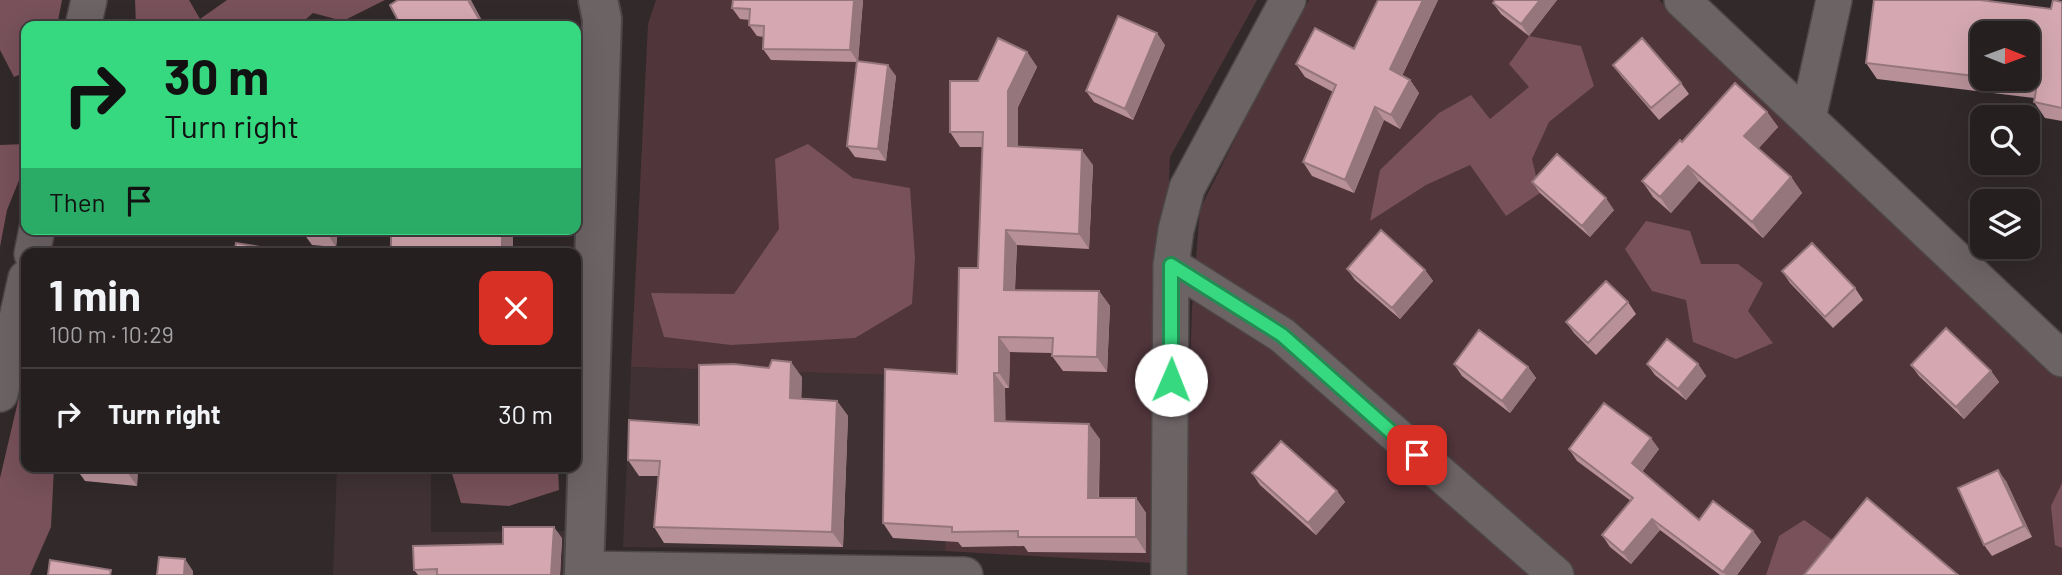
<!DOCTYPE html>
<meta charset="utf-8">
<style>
body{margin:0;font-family:Barlow,sans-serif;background:#312c2d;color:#f1f3f6;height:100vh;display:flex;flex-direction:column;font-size:26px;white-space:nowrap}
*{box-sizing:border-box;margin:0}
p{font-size:23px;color:#a3a2a5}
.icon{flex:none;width:38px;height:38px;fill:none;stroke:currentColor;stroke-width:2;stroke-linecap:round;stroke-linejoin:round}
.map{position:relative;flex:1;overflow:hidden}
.drawer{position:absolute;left:21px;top:248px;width:560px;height:224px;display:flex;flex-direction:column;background:#251f20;border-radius:14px;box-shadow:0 7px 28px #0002,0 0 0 2px #423d3e}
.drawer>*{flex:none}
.top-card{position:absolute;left:21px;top:21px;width:560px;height:214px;border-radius:14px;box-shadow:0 7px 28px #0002,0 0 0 2px #423d3e;background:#36d880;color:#111;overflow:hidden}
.needle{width:46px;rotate:91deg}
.buttons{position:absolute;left:1970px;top:21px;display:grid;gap:14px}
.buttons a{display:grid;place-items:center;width:70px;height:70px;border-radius:14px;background:#251f20;box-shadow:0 7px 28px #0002,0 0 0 2px #423d3e;font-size:35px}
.pin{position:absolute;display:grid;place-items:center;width:60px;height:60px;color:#fff;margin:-30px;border-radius:14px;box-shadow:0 4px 10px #0006}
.me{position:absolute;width:77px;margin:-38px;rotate:1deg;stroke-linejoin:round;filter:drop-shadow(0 0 5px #0008)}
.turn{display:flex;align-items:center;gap:24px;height:147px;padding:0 28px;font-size:32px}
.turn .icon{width:91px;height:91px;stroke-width:2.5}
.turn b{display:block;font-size:49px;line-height:60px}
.then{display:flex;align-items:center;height:66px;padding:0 28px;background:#0003;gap:14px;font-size:26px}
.round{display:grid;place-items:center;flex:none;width:74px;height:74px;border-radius:14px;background:#312c2d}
.head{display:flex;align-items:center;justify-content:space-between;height:119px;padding:0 28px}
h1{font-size:42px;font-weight:700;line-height:52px}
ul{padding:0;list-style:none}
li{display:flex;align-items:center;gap:21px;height:91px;padding:0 28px;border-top:2px solid #423d3e}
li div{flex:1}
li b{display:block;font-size:26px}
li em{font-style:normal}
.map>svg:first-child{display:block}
.built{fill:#3f3134}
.green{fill:#50353b}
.forest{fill:#78515a}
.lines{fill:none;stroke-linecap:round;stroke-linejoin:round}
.minor-casing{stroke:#4d4748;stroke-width:38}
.tertiary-casing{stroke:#4d4748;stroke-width:42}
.minor{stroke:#6c6365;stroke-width:35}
.tertiary{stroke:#6c6365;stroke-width:38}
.wall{fill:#b79098;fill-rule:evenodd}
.shaded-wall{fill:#95767c}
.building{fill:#d5a8b1;stroke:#95767c;stroke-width:2}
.route-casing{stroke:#238c53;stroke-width:18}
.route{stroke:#36d880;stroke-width:12}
</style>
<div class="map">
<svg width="2062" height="575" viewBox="0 0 2062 575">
<rect width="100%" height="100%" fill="#31292a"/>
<path class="built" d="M631,367l321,10 -7,174 -322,-4z
M337,467h94v65l142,-1 -2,44h-238z"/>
<path class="green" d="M656,0h601l-87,157 -17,406 -208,-12 7,-174 -321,-10 17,-343z
M1309,0h350l403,376v199h-879l9,-267 8,-99 87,-173z"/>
<path class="forest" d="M0,0h62l-5,26h-31v46l-12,5 -14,-27z
M135,0h54l11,19 27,-19h158l-42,21 -30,-8 -15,13h-162z
M1529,36l52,10 13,40 -45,36 -17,37 8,34 -34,23 -36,-51 -44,20 -56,36 10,-51 59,-57 32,-18 19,24 39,-32 -20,-23z
M26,144v19l-19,47 -7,37v-102z
M808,144l45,34 57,10 5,70 -3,46 -57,34 -124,7 -67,-8 -13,-44 83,1 45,-65 -4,-70z
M1646,221l44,10 11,33h37l25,19 -15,28 25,32 -37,16 -43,-17 -7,-42 -34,-9 -27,-42z
M26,367v100h28l-3,60 -21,48h-30v-97z
M450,467h108l1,23 -50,16 -48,-3z
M2062,483v65l-7,-3 -4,-39z
M1804,520l30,21 -8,34h-60l13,-39z"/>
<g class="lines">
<g class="minor-casing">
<path id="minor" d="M1682,0l380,359
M83,26l6,-26
M1808,118l26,-118
M32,254l5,-25
M1171,265l111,70 274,240
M0,394l26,-116
M584,569l381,6
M1169,575l2,-310 5,-35 11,-42 101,-188"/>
</g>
<g class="tertiary-casing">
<path id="tertiary" d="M584,575l18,-556 -4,-19"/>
</g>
<use href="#minor" class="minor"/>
<use href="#tertiary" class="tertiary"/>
</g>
<path class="wall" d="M863,0l-5,61 38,15 -10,85 -31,-4 -8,-11 10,-84 -86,-2 -8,-11 1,-12 -7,-1 -8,-11 1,-5 -10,-1 -8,-11z
M1378,0h60l-36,76 8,4 9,13 -19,36 -16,-9 -30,73 -42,-17 -9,-14 30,-70 -28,-15 -9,-13 58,-15z
M1557,0l-28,36 -28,-22 -8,-11z
M2062,2v119l-17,-3 -11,-16v-4l-157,-19 -11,-16 185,-54zM1983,33l45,46h-45z
M1165,45l-32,75 -39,-18 -8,-11z
M1027,52l10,15 -19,40v40l75,18 -4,84 -72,-4 -2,45 84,1 11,15 -3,66 -44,-1 -11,-15v-3l-42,-1 -1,36h-4v33l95,18 -1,59h37l10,15v40l-118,-1 -4,-6 -62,1 -4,-5 -65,-4 -10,-15 74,-149 21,-106 5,-121h-23l-10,-15 28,-51z
M1613,65l68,18 8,11 -30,26 -38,-44z
M1767,112l11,15 -20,22 33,28 11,16 -39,45 -64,-57 -28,32 -18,-16 -11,-16 40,-39z
M1532,182l82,28 -24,27 -50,-44z
M338,229l-2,18 -24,-2 -8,-11z
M391,229h119l3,5v20h-120l-2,-3z
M1347,269l78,1 8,11 -33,38 -45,-39z
M1782,271l73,17 8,12 -30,28 -43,-45z
M1628,302l8,12 -40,41 -22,-22 -8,-11z
M1454,364l74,3 8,11 -26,35 -48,-37z
M1647,364h51l8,12 -20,24 -31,-25z
M1911,365l80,6 8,11 -35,37 -45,-43z
M802,377l-1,21 36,3 11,15 -5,131 -179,-4 -10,-16 4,-51h-19l-11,-16 71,-35z
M1569,449h90l-17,23 57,48 54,11 8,11 -24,33h-17l-60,-45 -29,34 -21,-17 -8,-12 29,-34 -54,-40z
M75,467h63l-1,19 -52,-5z
M1252,473l85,18 8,11 -29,33 -56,-50z
M2006,481l26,56 -40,19 -8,-11z
M562,538l-2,37h-142l-4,-5 89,-26z"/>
<path class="shaded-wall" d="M468,0h3l14,26h-2z
M854,0h9l-5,62 -8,-12z
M1423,0h15l-39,82 -9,-13z
M1540,0h17l-28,36 -8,-12z
M1157,33l8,12 -32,75 -8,-11z
M1027,52l10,15 -19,40v55l-10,-16v-55z
M888,65l8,11 -10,85 -8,-12z
M1410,80l9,13 -19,36 -9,-14z
M1375,107l9,13 -30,73 -9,-13z
M1767,112l11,15 -23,25 -11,-16z
M1082,150l11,15 -4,84 -10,-15z
M1688,166l11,15 -28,32 -11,-16z
M1791,177l11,16 -39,45 -11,-16z
M1606,198l8,12 -24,27 -8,-11z
M329,229h9l-2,18 -7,-11z
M502,229h8l3,5v20h-11z
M1006,230l11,15 -3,60 -10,-15z
M1425,270l8,11 -33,38 -8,-11z
M1099,291l11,15 -3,66 -10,-15z
M999,337l11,15 -1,36 -10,-15z
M791,362l11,15 -1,36 -11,-15z
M1698,364l8,12 -20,24 -8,-11z
M1528,367l8,11 -26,35 -8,-12z
M1991,371l8,11 -35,37 -8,-12z
M994,373l11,15 1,48 -11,-15z
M837,401l11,15 -5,131 -11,-15z
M1089,424l11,15 -2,74 -10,-15z
M1651,438l8,11 -19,25 -8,-11z
M127,467h11l-1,19 -10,-14z
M1998,470l8,11 26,56 -8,-11z
M1337,491l8,11 -29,33 -8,-12z
M1136,498l10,15v40l-10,-16z
M1652,519l8,11 -29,34 -8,-11z
M554,527l8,11 -2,37h-9z
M1753,531l8,11 -24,33h-11l-3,-3z
M185,559l8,12v4h-9z"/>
<path class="building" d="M398,0h70l15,26h-82l-11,-21z
M733,0h121l-4,50 -87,-1 1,-23 -15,-1 1,-16 -18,-1z
M1378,0h45l-33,69 20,11 -19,35 -16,-8 -30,73 -42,-18 33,-77 -40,-21 19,-36 39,21z
M1495,0h45l-19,24 -28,-21z
M1874,0h106l71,9 2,-9 9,2v106l-28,-6 3,-18 -41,-5h32v-46h-45v44l-117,-14z
M1118,16l39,17 -32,76 -39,-18z
M998,38l29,14 -19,39v55l74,4 -3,84 -73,-4 -2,60 95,1 -2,66 -45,-1 1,-18 -54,-1v36h-5l1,48 94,3 -1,74h48v39h-118v-6l-66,1v-5l-69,-4 2,-154 72,5 2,-106h19l5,-136h-33v-51h28z
M1642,38l39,45 -30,25 -38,-43z
M857,61l31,4 -10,84 -31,-3z
M1735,83l32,29 -23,24 47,41 -39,45 -64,-56 -28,31 -18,-16 38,-41 2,2z
M1557,154l49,44 -24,28 -50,-44z
M305,229h24v7l-25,-2z
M391,229h111v25h-48v-5l-63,2z
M1381,230l44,40 -33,38 -45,-39z
M236,243l55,9v2h-57z
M1812,243l43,45 -30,29 -43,-46z
M1606,281l22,21 -40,41 -22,-21z
M1946,328l45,43 -35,36 -45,-42z
M1479,330l49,37 -26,34 -48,-37z
M1667,339l31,25 -20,25 -31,-25z
M772,360l19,2 -1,36 47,3 -5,131 -178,-5 6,-66 -32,-1 1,-40 70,5v-60l35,-1 35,4z
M1604,403l47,35 -19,25 67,57 14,-19 40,30 -30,41 -71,-53 -29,34 -21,-18 31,-37 -64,-49z
M1281,441l56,50 -29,32 -56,-50z
M78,467h49v5z
M1998,470l26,56 -40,19 -26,-57z
M1867,498l91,77h-154z
M503,527h51l-3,48h-114v-6l-23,1 -1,-24 90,-2z
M159,557l26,2 -1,16h-27z
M50,560l61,10 -1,5h-62z"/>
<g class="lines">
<g class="route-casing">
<path id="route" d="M1171,380v-115l111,70 135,120"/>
</g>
<use href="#route" class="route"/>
</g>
</svg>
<div class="buttons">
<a><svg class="needle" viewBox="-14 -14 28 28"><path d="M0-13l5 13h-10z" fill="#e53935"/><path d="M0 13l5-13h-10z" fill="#a3a2a5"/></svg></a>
<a><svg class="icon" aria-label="search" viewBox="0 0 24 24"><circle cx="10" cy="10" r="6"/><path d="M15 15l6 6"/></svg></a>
<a><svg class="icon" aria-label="layers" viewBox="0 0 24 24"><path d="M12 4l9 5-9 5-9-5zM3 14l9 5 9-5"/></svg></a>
</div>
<div class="pin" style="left:1417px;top:455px;background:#d93025"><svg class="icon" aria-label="arrive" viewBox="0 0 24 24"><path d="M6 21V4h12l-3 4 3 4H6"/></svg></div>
<svg class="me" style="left:1171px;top:380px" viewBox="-20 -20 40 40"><circle r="19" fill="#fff"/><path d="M0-13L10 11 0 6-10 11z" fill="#36d880"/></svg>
<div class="top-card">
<div class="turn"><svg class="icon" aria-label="right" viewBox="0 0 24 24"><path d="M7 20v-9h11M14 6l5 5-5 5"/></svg><div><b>30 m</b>Turn right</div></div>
<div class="then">Then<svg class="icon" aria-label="arrive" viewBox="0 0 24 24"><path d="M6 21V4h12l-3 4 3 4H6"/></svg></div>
</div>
<section class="drawer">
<div class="head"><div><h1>1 min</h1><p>100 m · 10:29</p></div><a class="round" style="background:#d93025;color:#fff"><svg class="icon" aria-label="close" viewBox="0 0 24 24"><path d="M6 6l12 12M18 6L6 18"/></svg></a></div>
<ul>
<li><svg class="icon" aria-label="right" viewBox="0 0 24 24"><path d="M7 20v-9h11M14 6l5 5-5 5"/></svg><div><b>Turn right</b></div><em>30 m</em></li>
</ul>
</section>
</div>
